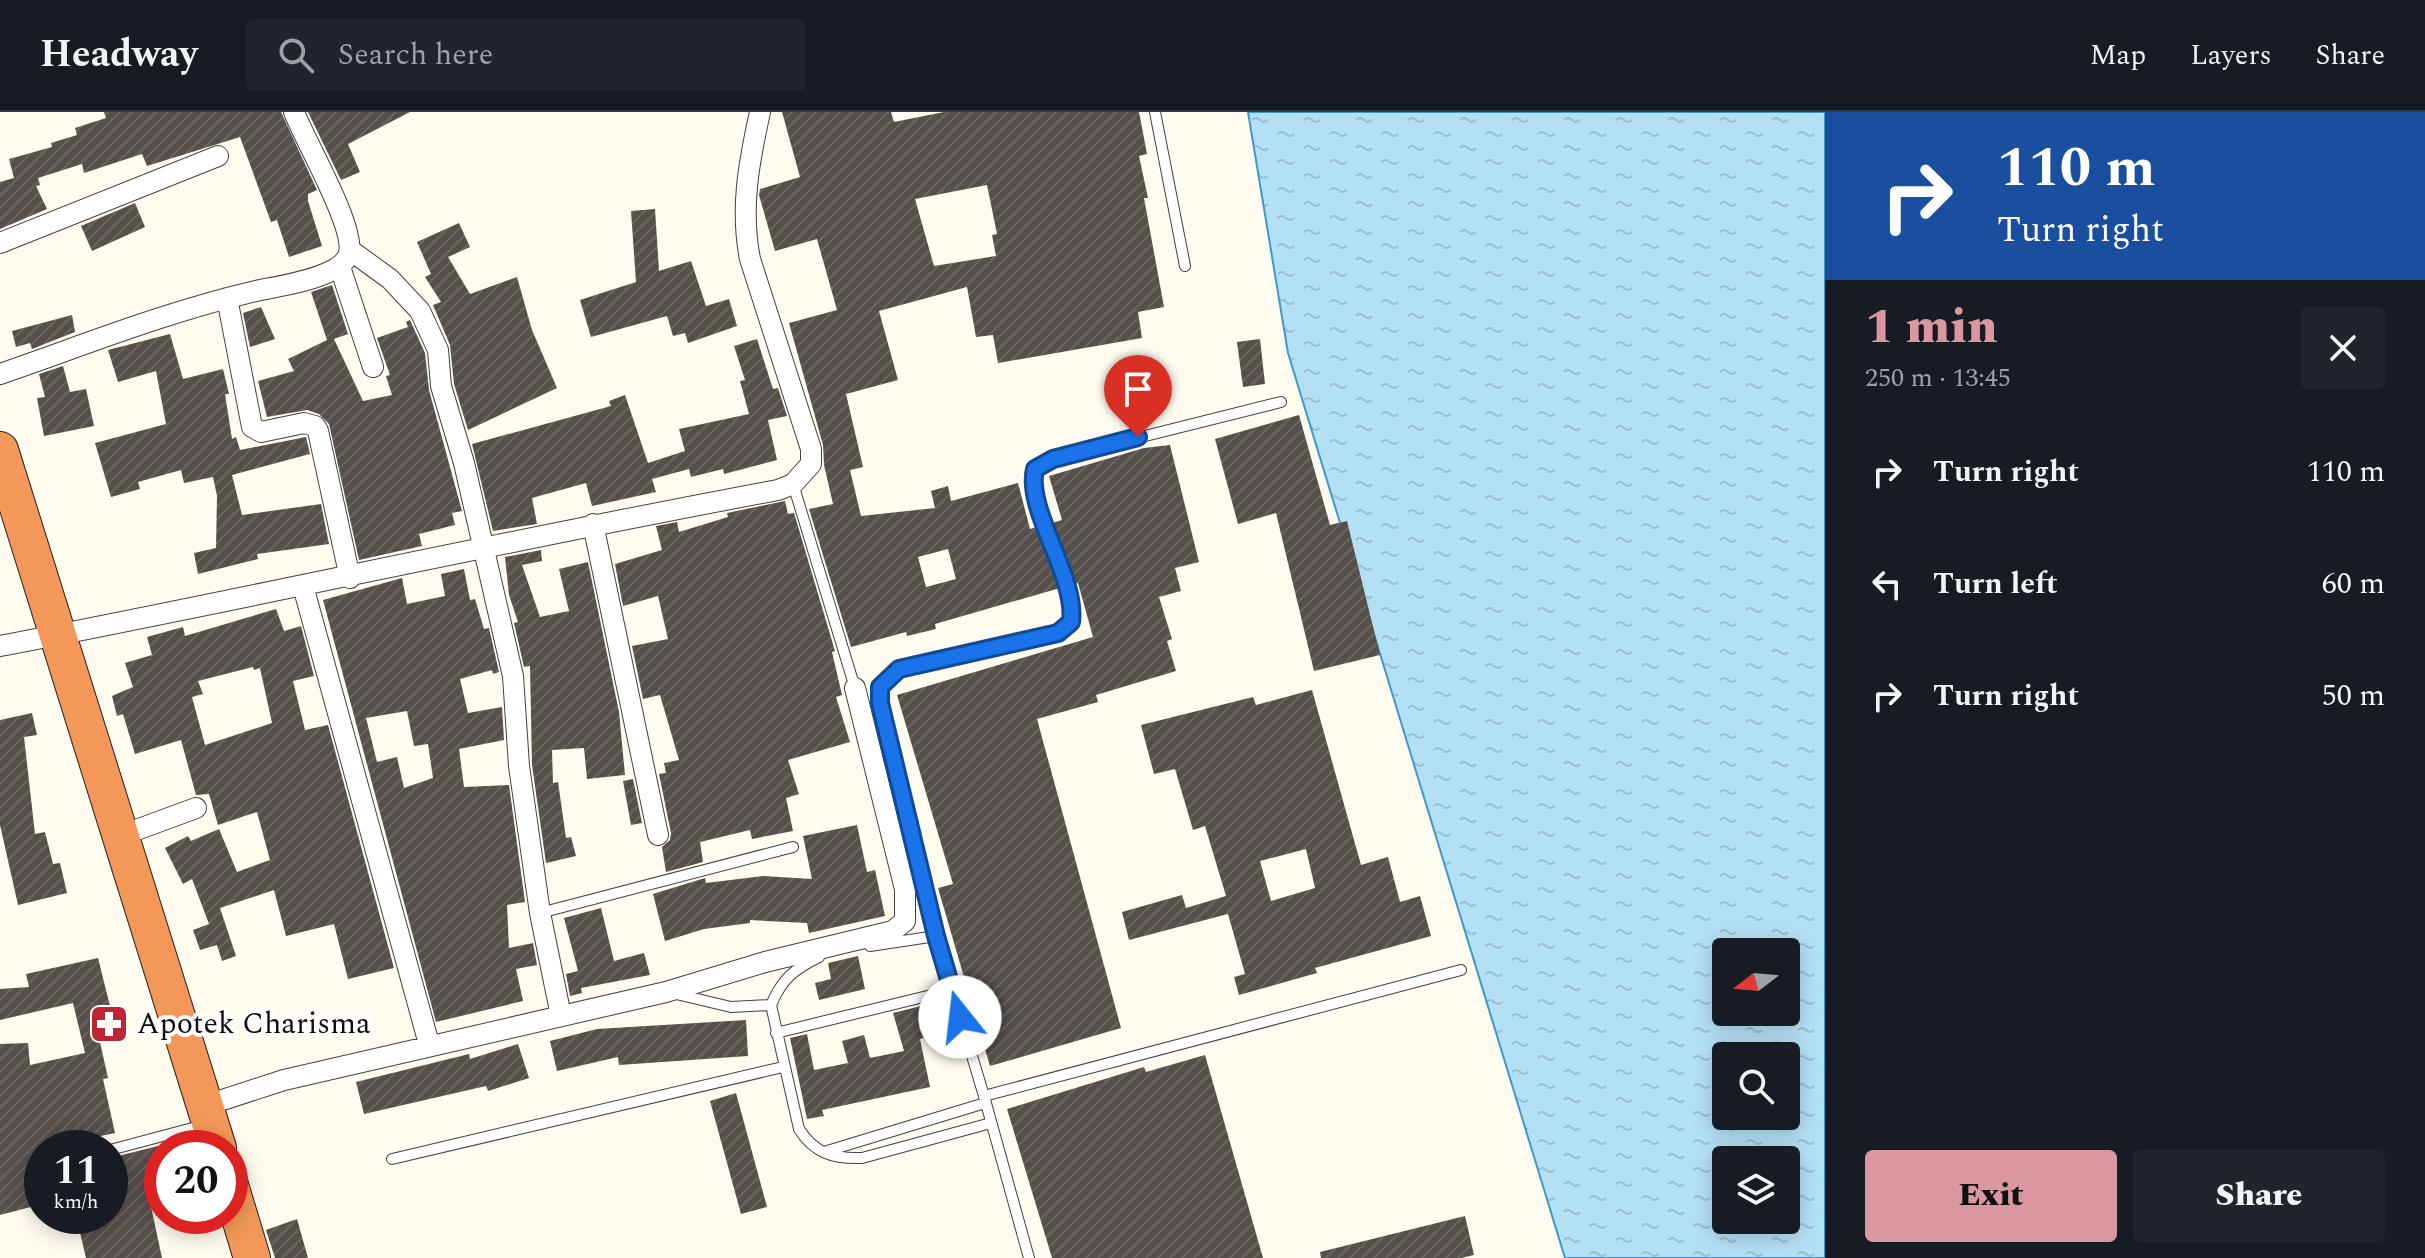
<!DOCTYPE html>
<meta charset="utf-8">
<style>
body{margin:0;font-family:Spectral,serif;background:#20242c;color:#f1f3f6;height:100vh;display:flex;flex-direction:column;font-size:30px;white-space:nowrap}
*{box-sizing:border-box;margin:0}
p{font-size:26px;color:#9ea1a6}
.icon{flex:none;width:44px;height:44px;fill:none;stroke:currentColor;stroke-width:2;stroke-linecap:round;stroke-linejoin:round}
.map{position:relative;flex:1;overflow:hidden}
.details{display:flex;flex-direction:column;background:#171b24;width:600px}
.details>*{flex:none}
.hud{background:#1a4fa0;color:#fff;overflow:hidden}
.needle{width:52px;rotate:254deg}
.controls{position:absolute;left:1712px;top:826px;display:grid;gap:16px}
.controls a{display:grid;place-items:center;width:88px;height:88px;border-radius:8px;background:#171b24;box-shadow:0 4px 20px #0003;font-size:40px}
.speed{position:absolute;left:24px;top:1018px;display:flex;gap:16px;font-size:40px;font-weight:700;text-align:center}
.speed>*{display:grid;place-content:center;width:104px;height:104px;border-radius:50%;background:#171b24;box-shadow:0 4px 20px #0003;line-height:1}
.speed small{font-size:20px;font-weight:400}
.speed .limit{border:12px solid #d22;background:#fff;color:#111}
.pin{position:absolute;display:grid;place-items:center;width:68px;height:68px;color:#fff;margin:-82px -34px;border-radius:50% 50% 50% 0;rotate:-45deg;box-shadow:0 0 8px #0007}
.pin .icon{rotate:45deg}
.me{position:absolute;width:88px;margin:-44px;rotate:344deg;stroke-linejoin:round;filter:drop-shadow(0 0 6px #0008)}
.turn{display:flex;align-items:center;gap:28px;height:168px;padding:0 40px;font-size:36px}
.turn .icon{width:104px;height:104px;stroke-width:2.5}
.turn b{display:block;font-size:56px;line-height:68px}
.round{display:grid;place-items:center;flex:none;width:84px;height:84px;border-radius:8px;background:#20242c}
.summary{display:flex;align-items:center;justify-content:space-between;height:136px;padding:0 40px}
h1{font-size:48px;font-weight:800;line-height:60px;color:#da979f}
.primary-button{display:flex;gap:16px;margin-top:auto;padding:16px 40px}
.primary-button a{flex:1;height:92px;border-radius:8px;background:#da979f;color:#111;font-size:32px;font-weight:800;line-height:92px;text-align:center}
.primary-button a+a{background:#20242c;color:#f1f3f6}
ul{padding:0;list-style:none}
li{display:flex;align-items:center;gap:24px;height:112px;padding:0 40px}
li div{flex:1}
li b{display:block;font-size:30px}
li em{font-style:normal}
header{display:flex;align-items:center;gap:48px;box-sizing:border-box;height:112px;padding:0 40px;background:#171b24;border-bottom:2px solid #363941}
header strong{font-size:38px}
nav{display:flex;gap:44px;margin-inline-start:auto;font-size:28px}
.search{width:560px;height:72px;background:#20242c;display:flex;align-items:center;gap:20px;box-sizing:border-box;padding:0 28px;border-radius:8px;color:#9ea1a6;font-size:30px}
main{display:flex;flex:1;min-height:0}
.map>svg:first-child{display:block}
.water{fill:url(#water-ripples);stroke:#3c99cd;stroke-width:2;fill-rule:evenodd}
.building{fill:url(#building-hatch);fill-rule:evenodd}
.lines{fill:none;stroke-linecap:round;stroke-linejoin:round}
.lane-casing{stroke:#414141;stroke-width:12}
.street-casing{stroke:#414141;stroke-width:22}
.highway-casing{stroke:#1f1f1f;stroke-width:38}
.lane{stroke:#fff;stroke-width:10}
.street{stroke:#fff;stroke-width:20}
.highway{stroke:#f39859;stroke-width:36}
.route-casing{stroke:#114b97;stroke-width:20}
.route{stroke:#1a73e8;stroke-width:14}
.labels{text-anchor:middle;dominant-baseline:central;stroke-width:8;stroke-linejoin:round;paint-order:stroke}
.poi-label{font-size:30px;fill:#0e0e0e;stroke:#fff;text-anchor:start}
</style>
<header>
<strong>Headway</strong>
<div class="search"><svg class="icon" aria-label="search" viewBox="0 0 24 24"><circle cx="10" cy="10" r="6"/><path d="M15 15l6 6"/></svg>Search here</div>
<nav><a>Map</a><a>Layers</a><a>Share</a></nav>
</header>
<main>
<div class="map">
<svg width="1825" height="1146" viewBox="0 0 1825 1146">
<defs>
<pattern id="water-ripples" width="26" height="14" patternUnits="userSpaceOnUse" patternTransform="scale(2)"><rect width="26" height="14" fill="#b4e0f6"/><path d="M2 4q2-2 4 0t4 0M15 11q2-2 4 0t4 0" fill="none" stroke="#9abfd2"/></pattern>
<pattern id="building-hatch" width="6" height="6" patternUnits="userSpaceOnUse" patternTransform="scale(2)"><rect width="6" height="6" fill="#574f4a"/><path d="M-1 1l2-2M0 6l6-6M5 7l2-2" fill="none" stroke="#6a6460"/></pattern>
</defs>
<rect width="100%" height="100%" fill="#fffbef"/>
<path class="water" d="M1248,0h577v1146h-260l-277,-905zM1726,840h60v60h-60zM1726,944h60v60h-60zM1726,1048h60v60h-60z"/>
<path class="building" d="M104,0h177l36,78 -9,4v7l14,45 -33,11 -12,-37 -6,2 -31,-85 -93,29 -5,-12 -58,19 -2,-9 -44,14 2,7 -4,1 11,23 -47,20v-47l14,-4 -5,-19 43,-12 -1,-4 26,-8 -2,-7 31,-10z
M308,0h102l-62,32 12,28 -19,8z
M782,0h109l3,10 50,-10h195l8,42 -8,2 9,42h-4l20,109 -26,5 4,26 -144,25 -5,-28 -17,2 -9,-50 -88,24 19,69 -52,14 17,73 -13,3 11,46 74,-8 -4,-17 17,-5 3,15 67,-18 12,46 6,-2 24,61 -125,36 1,5 -29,7 -1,-4 -55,15 -42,-138 24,-5 -9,-39 -1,-20 -34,-122 48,-13 -20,-71 -42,12 -16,-56 1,-6 40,-12zM987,73l10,49 -5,1 4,21 -62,10 -19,-67zM948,437l8,30 -30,8 -8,-30z
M135,91l10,24 -53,24 -11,-25z
M655,97l4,62 32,-10 15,45 23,-7 8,27 -49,17 -3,-10 -12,3 -6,-20 -76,21 -11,-37 56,-18 -5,-71z
M459,111l11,24 -22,10 22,37 47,-17 15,53 25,58 -89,42 -14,-46 -4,-39 -17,-40 8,-3 -16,-25 6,-3 -14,-32z
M332,173l16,49 -14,5 29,62 29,-6 -6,-19 4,-1 -13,-37 31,-11 -2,-5 4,-2 15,33 4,37 33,121 -10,2 3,12 -36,9 3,12 -63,14 -30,-136 -10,-10 -12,-4 -40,7 -9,-36 36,-10 -6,-12 39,-19 -16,-48z
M261,195l14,32 -25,8 -7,-34z
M72,203l3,17 -43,17 -2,-6 -14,4 -4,-16z
M170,222l13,45 40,-10 6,25h-4l7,45 4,-2 4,13 66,-13 4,17 -78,21 10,40 79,-11 8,40 -72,10 1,5 -60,15 -4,-21 22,-5 1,-52 -4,-19 -29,6 -3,-13 -43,12 2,7 -29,8 -16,-54 71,-19 -10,-53 -38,11 -10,-32z
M757,227l16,50 5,-1 9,28 -19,4 9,40 -53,14 -1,-5 -32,8 -2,-8 -37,10 4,13 -64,14 -6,-23 -54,15 5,26 -44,7 -21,-87 139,-38 -2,-5 16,-6 23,68 37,-12 -6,-22 70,-15 -9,-33 5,-1 -11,-34z
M1260,227l5,45 -22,3 -6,-45z
M63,254l7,26 16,-3 8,37 -50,10 -7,-38 8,-1 -6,-23z
M1299,303l31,110 17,-4 33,134 -66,16 -38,-158 -38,11 -23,-85z
M1170,333l29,117 -24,6 6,23 -22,6 13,42 -5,2 9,30 -80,24 2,7 -61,17 84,309 -131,38 -52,-178 15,-4 -56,-189 196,-58 -15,-54 -3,1 -23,-61 10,-3 -13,-44 95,-28z
M785,389l3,13 6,-1 41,138 -3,1 10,43 -6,2 14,45 -62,18 11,34 -13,4 7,33 -41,8 -2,-9 -50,12 3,20 -37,10 -4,-25 8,-7 1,-7 -12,-59 7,-1 -2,-10 15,-3 -19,-65 -17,4 -11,-53 36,-7 -10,-43 -35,10 -8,-42 47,-14 -6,-24 21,-4 2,10 49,-15 -1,-4z
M541,438l1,11 -20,4 18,52 29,-6 -10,-42 29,-7 31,150 6,63 -38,4 -3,-31 -32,2 1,33 5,-1 8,56 5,-1 5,19 -30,7 -14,-98 -2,-99 -6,1 -10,-44 4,-1 -9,-27 -4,-38z
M464,457l6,31 5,-1 9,30 5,-1 10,44 -6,2 -1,-4 -32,9 8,34 34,-6 2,33 -45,9 5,38 45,-2 16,117 -18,3 2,43 24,-5 4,22 -21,4 7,32 -87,21 -113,-422 79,-22 5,26 38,-8 -4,-22zM407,599l7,35 14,-2 5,34 -29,10 -7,-31 -20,5 -11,-44z
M276,497l8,22 17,-5 13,50 -21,5 12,49 23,-5 66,243 -46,11 -14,-55 -48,12 -12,-46 -54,18 16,48 -14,5 -5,-16 -17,5 -7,-20 16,-6 -17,-45 -9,5 -18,-36 23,-12 3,5 28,-12 18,43 33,-12 -13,-48 -39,13 -9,-31 -13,1 -15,-55 -46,14 -12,-40 -6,2 -5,-20 21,-9 -8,-24 27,-8 -5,-18 36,-10 2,9zM253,555l1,3 6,-2 12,55 -67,22 -13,-48 11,-3 -5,-13z
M1312,578l49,175 27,-8 12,45 20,-6 11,40 -116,32 2,5 -78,22 -5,-18 11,-3 -17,-60 -99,26 -7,-28 60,-17 4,13 40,-12 -21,-70 -12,4 -18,-61 -21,5 -13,-49 112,-28 3,8zM1306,737l9,39 -44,13 -11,-40z
M32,601l5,22 -13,2 11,97 10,-2 8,32 7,-1 7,30 -49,12 -18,-80v-105z
M633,667l9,44 -11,2 -8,-44z
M857,713l10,47 8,-2 10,46 -76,17 -2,-10 -57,-3v3l-46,6 -39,12 -12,-47 52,-16 1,5 57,-7 49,3 -9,-43z
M601,796l13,53 30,-8 6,22 -69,13 1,5 -12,3 -4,-22 12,-3 -14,-53z
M858,844l7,33 -46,11 -4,-17 16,-4 -3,-16z
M98,846l20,80 -18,4 8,36 -5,1 12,54 -73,15v12l-11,8 3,7 8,1v28l-42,11v-171l28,-1 2,22 55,-12 -12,-50 -73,17v-31l29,-2 -3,-13z
M929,892l8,30 -17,5 10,48 -108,23 2,6 -17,3 -17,-81 17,-4 7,36 34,-7 -6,-22 22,-6 6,23 34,-7 -11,-38z
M746,908l2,36 -129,9 -1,-8 -61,14 -7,-30 47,-12z
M518,932l11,34 -41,13 -2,-5 -122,28 -8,-32 113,-28 1,5z
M1205,943l58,203h-211l-45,-149 137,-42 2,5z
M736,981l31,114 -26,7 -31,-113z
M162,1033v49l-13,3 13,61h-76l-9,-38 33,-4v-58z
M1465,1104l9,39 -13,3h-140l-1,-6z
M297,1107l11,39h-33l-9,-28z"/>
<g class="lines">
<g class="lane-casing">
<path id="lane" d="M1155,0l30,154
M793,372l62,204
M540,801l253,-66
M936,824l48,160
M870,834l66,-10 -56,-233v-16l19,-18 159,-36 13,-11c7,-46 -46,-111 -36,-153l18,-10 228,-57
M672,881l59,14 40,-2c11,-26 23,-36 48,-48
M771,893l28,124c15,24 34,30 63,29l129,-35
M776,921l176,-43
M110,1038l94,-25
M824,1040l161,-49
M392,1047l391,-92
M39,1057l3,-1
M1029,1146l-45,-162 477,-126"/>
</g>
<g class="street-casing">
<path id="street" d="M0,131l218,-87
M350,138l40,29 30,32 18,39 3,36 23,77 49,213 6,90 21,147 21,103
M340,155l33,100
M227,186l25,129 9,5 43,-9 11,3 3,5 32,147
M0,262c84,-29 169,-63 256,-83 22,-5 87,-13 93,-38 6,-27 -43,-110 -55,-141
M593,412l65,311
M303,474l126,458
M0,534c260,-50 518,-108 778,-156l15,-6 18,-20v-15l-61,-190c-10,-51 -1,-97 10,-147
M120,724l76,-28
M204,994l80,-26 382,-88 99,-30 128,-31 12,-10v-32l-50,-201"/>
</g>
<g class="highway-casing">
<path id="highway" d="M0,338l218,698
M230,1073l22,73"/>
</g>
<use href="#lane" class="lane"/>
<use href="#street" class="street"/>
<use href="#highway" class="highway"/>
</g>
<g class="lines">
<g class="route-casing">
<path id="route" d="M960,905l-24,-81 -56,-233v-16l19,-18 159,-36 13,-11c6,-46 -46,-112 -36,-153l18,-10 85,-22"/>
</g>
<use href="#route" class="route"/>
</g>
<defs>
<g id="pharmacy-square" transform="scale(2)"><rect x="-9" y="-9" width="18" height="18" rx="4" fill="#be2635" stroke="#fff"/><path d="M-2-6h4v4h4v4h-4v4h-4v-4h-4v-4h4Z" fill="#fff"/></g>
</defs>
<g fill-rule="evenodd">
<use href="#pharmacy-square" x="109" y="912"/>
</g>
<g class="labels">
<g class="poi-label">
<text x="137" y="912">Apotek Charisma</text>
</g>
</g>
</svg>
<div class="controls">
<a><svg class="needle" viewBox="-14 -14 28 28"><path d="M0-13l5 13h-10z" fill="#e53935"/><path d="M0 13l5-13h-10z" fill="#9ea1a6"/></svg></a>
<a><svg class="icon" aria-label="search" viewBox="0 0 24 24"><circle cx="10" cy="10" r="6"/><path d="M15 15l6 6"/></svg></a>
<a><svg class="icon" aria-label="layers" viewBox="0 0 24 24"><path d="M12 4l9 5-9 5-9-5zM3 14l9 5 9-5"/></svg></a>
</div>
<div class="speed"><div>11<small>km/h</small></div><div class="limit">20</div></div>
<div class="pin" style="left:1138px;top:325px;background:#d93025"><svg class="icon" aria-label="arrive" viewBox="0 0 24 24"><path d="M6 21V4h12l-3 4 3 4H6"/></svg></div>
<svg class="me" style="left:960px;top:905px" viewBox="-20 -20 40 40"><circle r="19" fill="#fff"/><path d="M0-13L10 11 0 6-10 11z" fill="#1a73e8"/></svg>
</div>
<section class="details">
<div class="hud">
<div class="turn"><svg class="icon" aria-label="right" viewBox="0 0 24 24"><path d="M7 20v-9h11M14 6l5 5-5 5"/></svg><div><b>110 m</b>Turn right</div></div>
</div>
<div class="summary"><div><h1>1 min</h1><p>250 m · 13:45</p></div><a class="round"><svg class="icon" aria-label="close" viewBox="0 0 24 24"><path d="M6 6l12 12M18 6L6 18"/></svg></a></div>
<ul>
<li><svg class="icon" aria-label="right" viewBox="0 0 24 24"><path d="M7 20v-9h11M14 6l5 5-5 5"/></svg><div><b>Turn right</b></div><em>110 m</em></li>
<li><svg class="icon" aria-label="left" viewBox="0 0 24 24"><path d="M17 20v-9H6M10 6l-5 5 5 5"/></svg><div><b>Turn left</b></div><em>60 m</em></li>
<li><svg class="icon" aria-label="right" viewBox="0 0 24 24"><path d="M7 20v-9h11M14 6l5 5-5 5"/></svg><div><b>Turn right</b></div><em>50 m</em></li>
</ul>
<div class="primary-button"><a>Exit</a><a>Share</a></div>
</section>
</main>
